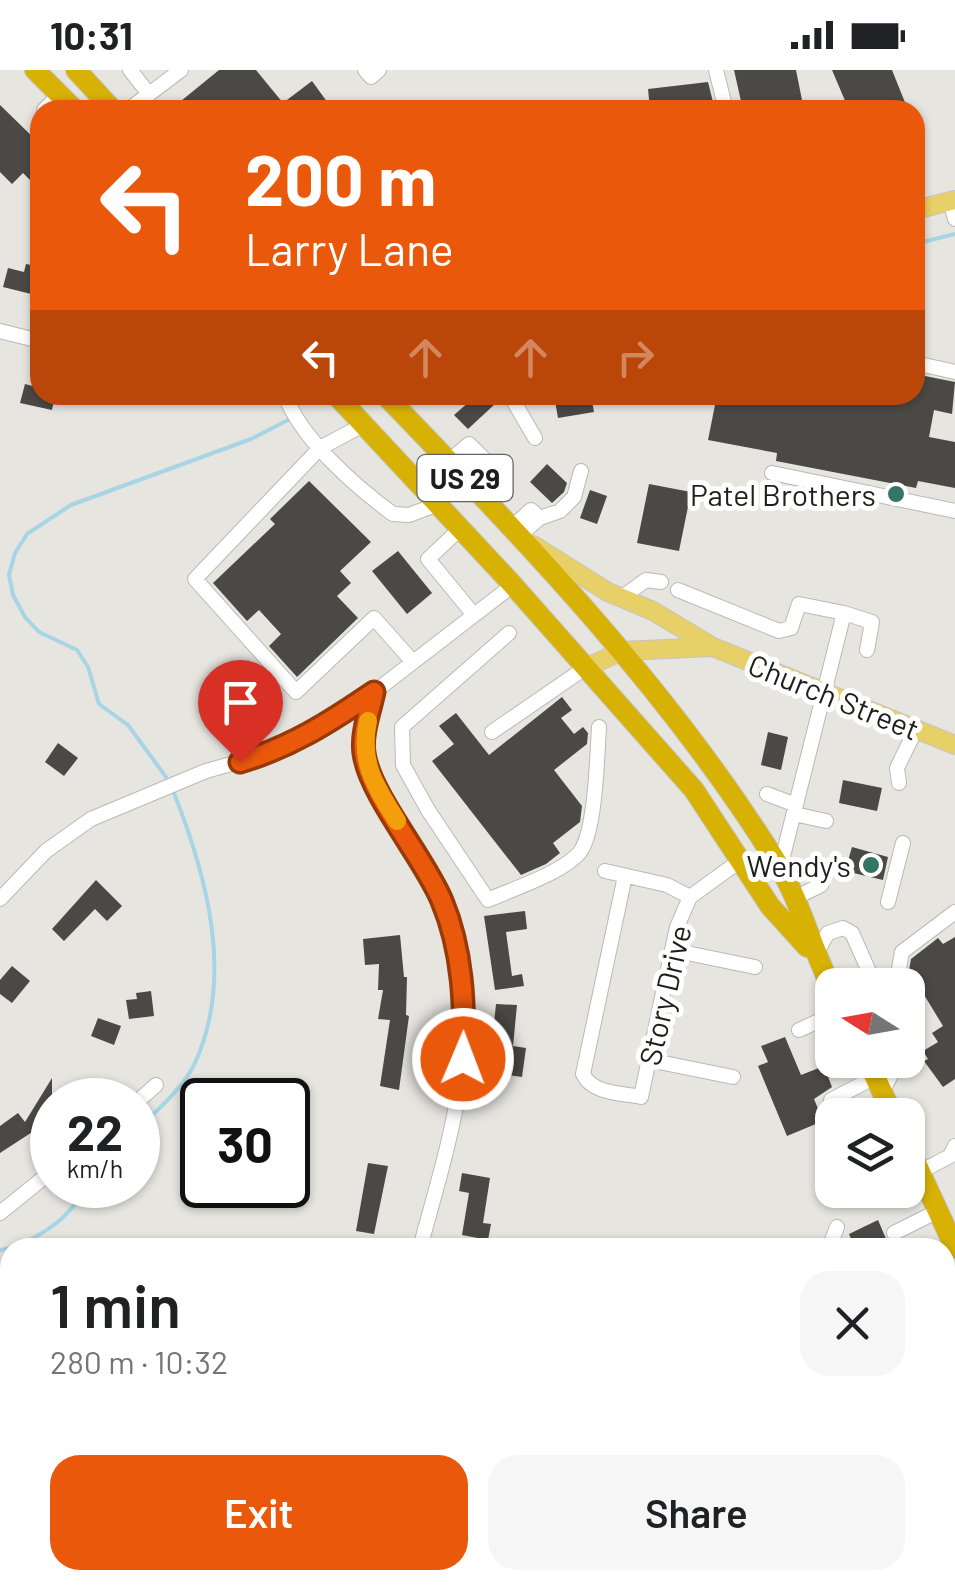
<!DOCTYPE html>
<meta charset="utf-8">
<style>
body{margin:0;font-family:Barlow,sans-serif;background:#f6f6f6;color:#202124;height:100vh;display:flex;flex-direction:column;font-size:38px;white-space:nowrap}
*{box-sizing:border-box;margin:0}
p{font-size:32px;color:#757577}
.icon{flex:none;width:55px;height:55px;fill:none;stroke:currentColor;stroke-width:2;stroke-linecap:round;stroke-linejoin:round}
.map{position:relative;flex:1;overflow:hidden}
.panel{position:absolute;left:0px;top:1168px;width:955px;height:352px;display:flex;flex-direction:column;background:#fff;border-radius:30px 30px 0 0;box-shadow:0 2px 8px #0004}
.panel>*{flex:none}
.banner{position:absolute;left:30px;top:30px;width:895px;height:305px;border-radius:30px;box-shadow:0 2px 8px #0004;background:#ea580c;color:#fff;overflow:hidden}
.needle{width:65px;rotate:281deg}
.tools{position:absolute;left:815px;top:898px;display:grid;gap:20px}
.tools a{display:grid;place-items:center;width:110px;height:110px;border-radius:20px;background:#fff;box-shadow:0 2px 8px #0004;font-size:50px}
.speed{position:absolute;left:30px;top:1008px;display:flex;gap:20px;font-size:50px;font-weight:700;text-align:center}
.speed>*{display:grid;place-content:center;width:130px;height:130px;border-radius:50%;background:#fff;box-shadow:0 2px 8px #0004;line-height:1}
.speed small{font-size:25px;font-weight:400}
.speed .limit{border:5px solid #111;border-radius:15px;background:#fff;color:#111}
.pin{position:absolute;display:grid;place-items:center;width:85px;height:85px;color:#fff;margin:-102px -42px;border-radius:50% 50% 50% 0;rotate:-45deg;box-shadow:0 0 10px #0007}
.pin .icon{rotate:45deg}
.me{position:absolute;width:110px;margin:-55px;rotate:1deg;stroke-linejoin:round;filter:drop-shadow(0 0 8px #0008)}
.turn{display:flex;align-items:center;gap:35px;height:210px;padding:0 50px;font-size:45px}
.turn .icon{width:130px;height:130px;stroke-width:2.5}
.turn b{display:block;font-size:70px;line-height:85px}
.lanes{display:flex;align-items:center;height:95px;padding:0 50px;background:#0003;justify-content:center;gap:50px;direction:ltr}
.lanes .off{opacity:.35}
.round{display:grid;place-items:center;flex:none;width:105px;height:105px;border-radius:30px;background:#f6f6f6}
.summary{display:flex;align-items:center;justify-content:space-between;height:170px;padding:0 50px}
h1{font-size:60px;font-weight:600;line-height:75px}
.primary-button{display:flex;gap:20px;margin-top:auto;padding:20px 50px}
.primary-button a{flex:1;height:115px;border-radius:30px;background:#ea580c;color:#fff;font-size:40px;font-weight:600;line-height:115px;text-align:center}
.primary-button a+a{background:#f6f6f6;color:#202124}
.status{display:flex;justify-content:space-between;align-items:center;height:70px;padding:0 50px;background:#fff;direction:ltr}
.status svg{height:28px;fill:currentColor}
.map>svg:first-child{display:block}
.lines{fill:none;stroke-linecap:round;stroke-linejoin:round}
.stream{stroke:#a7d5e5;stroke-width:4}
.building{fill:#4b4945}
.minor-casing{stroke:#bbb9b4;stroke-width:16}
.major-casing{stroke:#c4c4c4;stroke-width:20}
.highway-casing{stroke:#c4c4c4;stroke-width:22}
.minor{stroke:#fff;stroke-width:14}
.major{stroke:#e8d069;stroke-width:18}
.highway{stroke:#d8b105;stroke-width:20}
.route-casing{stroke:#983908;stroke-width:25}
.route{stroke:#ea580c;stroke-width:18}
.slow{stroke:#f59e0b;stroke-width:18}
.poi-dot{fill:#357564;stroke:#fff;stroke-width:4}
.labels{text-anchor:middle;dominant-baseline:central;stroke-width:10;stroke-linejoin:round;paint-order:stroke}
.shield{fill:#fff;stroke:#626260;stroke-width:2.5}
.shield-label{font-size:28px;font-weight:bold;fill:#1e1e1c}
.poi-label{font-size:30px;fill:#1e1e1c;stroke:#fff;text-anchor:end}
.street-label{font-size:30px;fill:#1e1e1c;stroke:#fff}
</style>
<div class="status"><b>10:31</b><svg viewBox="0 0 49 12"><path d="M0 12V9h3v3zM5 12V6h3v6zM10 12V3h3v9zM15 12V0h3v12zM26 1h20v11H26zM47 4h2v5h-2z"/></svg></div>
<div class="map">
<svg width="955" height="1518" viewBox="0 0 955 1518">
<rect width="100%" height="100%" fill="#e7e5e0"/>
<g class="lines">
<path class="stream" d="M915,174l40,-10
M166,707l-38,-52 -29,-21 -11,-37 -11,-17 -38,-18 -14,-15 -12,-22 -4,-20 6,-22 12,-19 44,-29 180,-66 41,-21
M138,1059c18,-18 45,-41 56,-64 41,-87 13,-188 -20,-272
M12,1178c39,-17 53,-28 78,-63
M0,1180l10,-2"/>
</g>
<path class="building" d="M219,0h37l27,33 29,-22 21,29h-144l-8,-9z
M734,0h62l8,40h-61z
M832,0h60l16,40h-59z
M708,12l7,28h-65l-2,-21z
M0,35l40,39v46l-17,-17 -11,11 -12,-12z
M26,194l10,2 -3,12 6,2 -4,15 -32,-8 5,-19 16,4z
M915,304l40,8 -3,32 -18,-4 -5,27 26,5v46l-37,-7 -2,7 -140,-27 1,-8 -69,-13 9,-45 40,5 1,-5h157z
M25,314l15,4v7h15l-3,15 -32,-7z
M477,325h10l8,9 -27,25 -14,-14z
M554,325h37l3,17 -36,6z
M547,394l20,19 -3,9 -12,11 -22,-21z
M309,411l62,61 -31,29 11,12 -14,13 21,22 -61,59 -28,-31 12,-12 -22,-24 -12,11 -34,-38 62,-59 -5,-5z
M649,414l42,8 -12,59 -42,-8z
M590,420l17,6 -10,28 -17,-6z
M398,481l34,42 -25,21 -35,-43z
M562,627l10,13 -11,8 13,16 9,-7 5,6 -1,11 -33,26 28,36 -2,16 -27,21 7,10 -14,11 -25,11 -89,-114 22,-17 -15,-18 17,-13 33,42z
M768,662l20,5 -7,33 -20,-5z
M58,673l20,15 -14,18 -19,-14z
M843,710l39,8 -5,23 -38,-8z
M852,777l36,10 -5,23 -38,-9z
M96,810l26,26 -15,15 -12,-12 -31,32 -12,-12z
M525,841l2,18 -21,3 6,44 10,-2 2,12 -29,4 -11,-74z
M400,865l4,42h3l-1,38 3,1 -10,74 -19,-4 10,-66 -12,-1 5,-29h-5l1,-26 -14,1 -2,-26z
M955,867v142l-12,8 -19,-26 4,-2 -5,-8 15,-9 -6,-9 11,-7 -34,-56 2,-11 27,-21 5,6z
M12,896l18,15 -18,22 -12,-9v-14z
M151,921l3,25 -25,3 -3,-19 11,-1 -1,-6z
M496,934l21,1 -4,41 13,2 -4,29 -33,-5z
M98,948l23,8 -7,19 -23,-9z
M785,967l16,38 23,-9 8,21 -18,12 9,22 -36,15 -29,-70 10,-4 -7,-16z
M52,1008v31l-9,16 -43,28v-27l18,-13 7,9z
M368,1093l20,3 -14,68 -18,-3z
M462,1103l28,5 -7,45 8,1 -3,16 -26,-5 7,-42 -10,-2z
M878,1150l12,28h-35l-6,-14z"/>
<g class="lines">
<g class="minor-casing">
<path id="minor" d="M130,0l19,24
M365,0l6,7 8,-7
M716,0l10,40
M44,40l16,-16
M128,40l53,-40
M950,131l5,18
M0,261l36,9
M915,293l40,9
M285,325c16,44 71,92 108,119l16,1 29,-11
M510,325l25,43
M363,355l-43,23 -125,131 101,113 78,-74 39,44
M449,391l20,-17 30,30 -19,19
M772,403l183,38
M512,457l19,-17 9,8
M461,458l-33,31 46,56
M520,465l20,-17 20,-7 14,-14 7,-26
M678,520l101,41 12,-3 8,-24 45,9 -64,255
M621,528l25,-18 15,2
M844,543l28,9 -5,28
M509,563l-107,94 1,38 25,45 60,90c24,-11 75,-27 92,-48 16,-22 17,-97 19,-125
M373,623c-3,18 -12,41 -10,60 4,26 25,53 38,75 25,43 48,84 58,133 19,97 -14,194 -39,287
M492,662l93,-64
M899,713l-2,-15 19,-39
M767,724l29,11
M794,744l32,7
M605,801l62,14 23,12
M625,806l-42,198c9,20 38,19 58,23l36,-170 13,-30 51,-37
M0,829l46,-48 45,-32 115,-48 68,-19 37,-17 62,-42 140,-108
M793,829l28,-14 -4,-17
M888,832l15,-59
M672,880l83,17
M815,885l13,-22 15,-5 9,5 23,52
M896,915l6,-33 53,-40
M799,960l33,-15
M908,973l8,-18
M649,990l84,17
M882,1022l17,-32
M831,1030l44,-23
M138,1031l18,-16
M826,1080l6,3
M920,1102l30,-16 5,-10
M0,1143l52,-42
M894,1163l44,-22
M829,1178l8,-21
M953,1280h2
M0,1366l10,-7
M945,1379l10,5
M0,1401l10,14
M945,1459l10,-9
M75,1510l6,8
M810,1510l2,8
M342,1518l1,-8
M557,1518l2,-8
M881,1518l8,-8"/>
</g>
<g class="major-casing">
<path id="major" d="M915,140l40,-10
M533,475l75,47 45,19 60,36 242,98
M585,598l37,-17 91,-4"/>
</g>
<g class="highway-casing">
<path id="highway" d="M35,0l40,40
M76,0l37,40
M336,325l177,190 181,205 76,116 37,41
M385,325c142,147 284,294 392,468 23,37 35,86 55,126
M867,990l26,55
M908,1076l47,102"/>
</g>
<use href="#minor" class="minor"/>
<use href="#major" class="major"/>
<use href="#highway" class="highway"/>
</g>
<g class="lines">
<g class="route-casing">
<path id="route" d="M240,692c51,-15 90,-40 134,-70 -4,19 -13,42 -10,61 5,41 61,106 78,148 21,50 23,105 21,158"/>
</g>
<use href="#route" class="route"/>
<path class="slow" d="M368,651c-9,42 8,66 29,100"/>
</g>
<g class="poi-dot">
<circle cx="896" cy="424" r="10"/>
<circle cx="871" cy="795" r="10"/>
</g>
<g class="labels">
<rect class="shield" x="417.5" y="385" width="95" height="46" rx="8"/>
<g class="shield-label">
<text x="465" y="408">US 29</text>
</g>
<g class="poi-label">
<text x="876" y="424">Patel Brothers</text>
<text x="851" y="795">Wendy's</text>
</g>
<g class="street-label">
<text transform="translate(834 626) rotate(22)">Church Street</text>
<text transform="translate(664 925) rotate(-77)">Story Drive</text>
</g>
</g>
</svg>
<div class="tools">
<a><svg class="needle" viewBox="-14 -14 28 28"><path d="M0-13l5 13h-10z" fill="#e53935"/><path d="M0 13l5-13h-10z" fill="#757577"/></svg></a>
<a><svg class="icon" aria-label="layers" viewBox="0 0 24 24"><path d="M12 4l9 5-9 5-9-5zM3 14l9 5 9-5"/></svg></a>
</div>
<div class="speed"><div>22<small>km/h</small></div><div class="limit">30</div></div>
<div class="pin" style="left:240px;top:692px;background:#d93025"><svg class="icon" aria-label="arrive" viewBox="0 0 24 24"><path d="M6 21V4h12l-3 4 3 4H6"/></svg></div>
<svg class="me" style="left:463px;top:989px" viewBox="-20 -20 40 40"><circle r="17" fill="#ea580c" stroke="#fff" stroke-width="3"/><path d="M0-11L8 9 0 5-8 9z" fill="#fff"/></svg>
<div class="banner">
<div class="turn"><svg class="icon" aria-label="left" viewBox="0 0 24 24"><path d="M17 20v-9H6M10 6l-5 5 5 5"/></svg><div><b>200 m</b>Larry Lane</div></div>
<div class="lanes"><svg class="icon" aria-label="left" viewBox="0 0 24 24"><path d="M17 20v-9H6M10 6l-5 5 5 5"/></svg><svg class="icon off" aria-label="ahead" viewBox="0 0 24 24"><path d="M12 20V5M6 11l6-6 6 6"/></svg><svg class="icon off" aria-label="ahead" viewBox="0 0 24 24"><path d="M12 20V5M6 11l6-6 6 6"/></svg><svg class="icon off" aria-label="right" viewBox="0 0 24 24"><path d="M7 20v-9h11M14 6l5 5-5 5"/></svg></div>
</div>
<section class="panel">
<div class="summary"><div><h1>1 min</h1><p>280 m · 10:32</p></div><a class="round"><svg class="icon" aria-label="close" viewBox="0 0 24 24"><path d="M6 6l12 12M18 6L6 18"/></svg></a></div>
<div class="primary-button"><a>Exit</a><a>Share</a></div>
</section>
</div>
